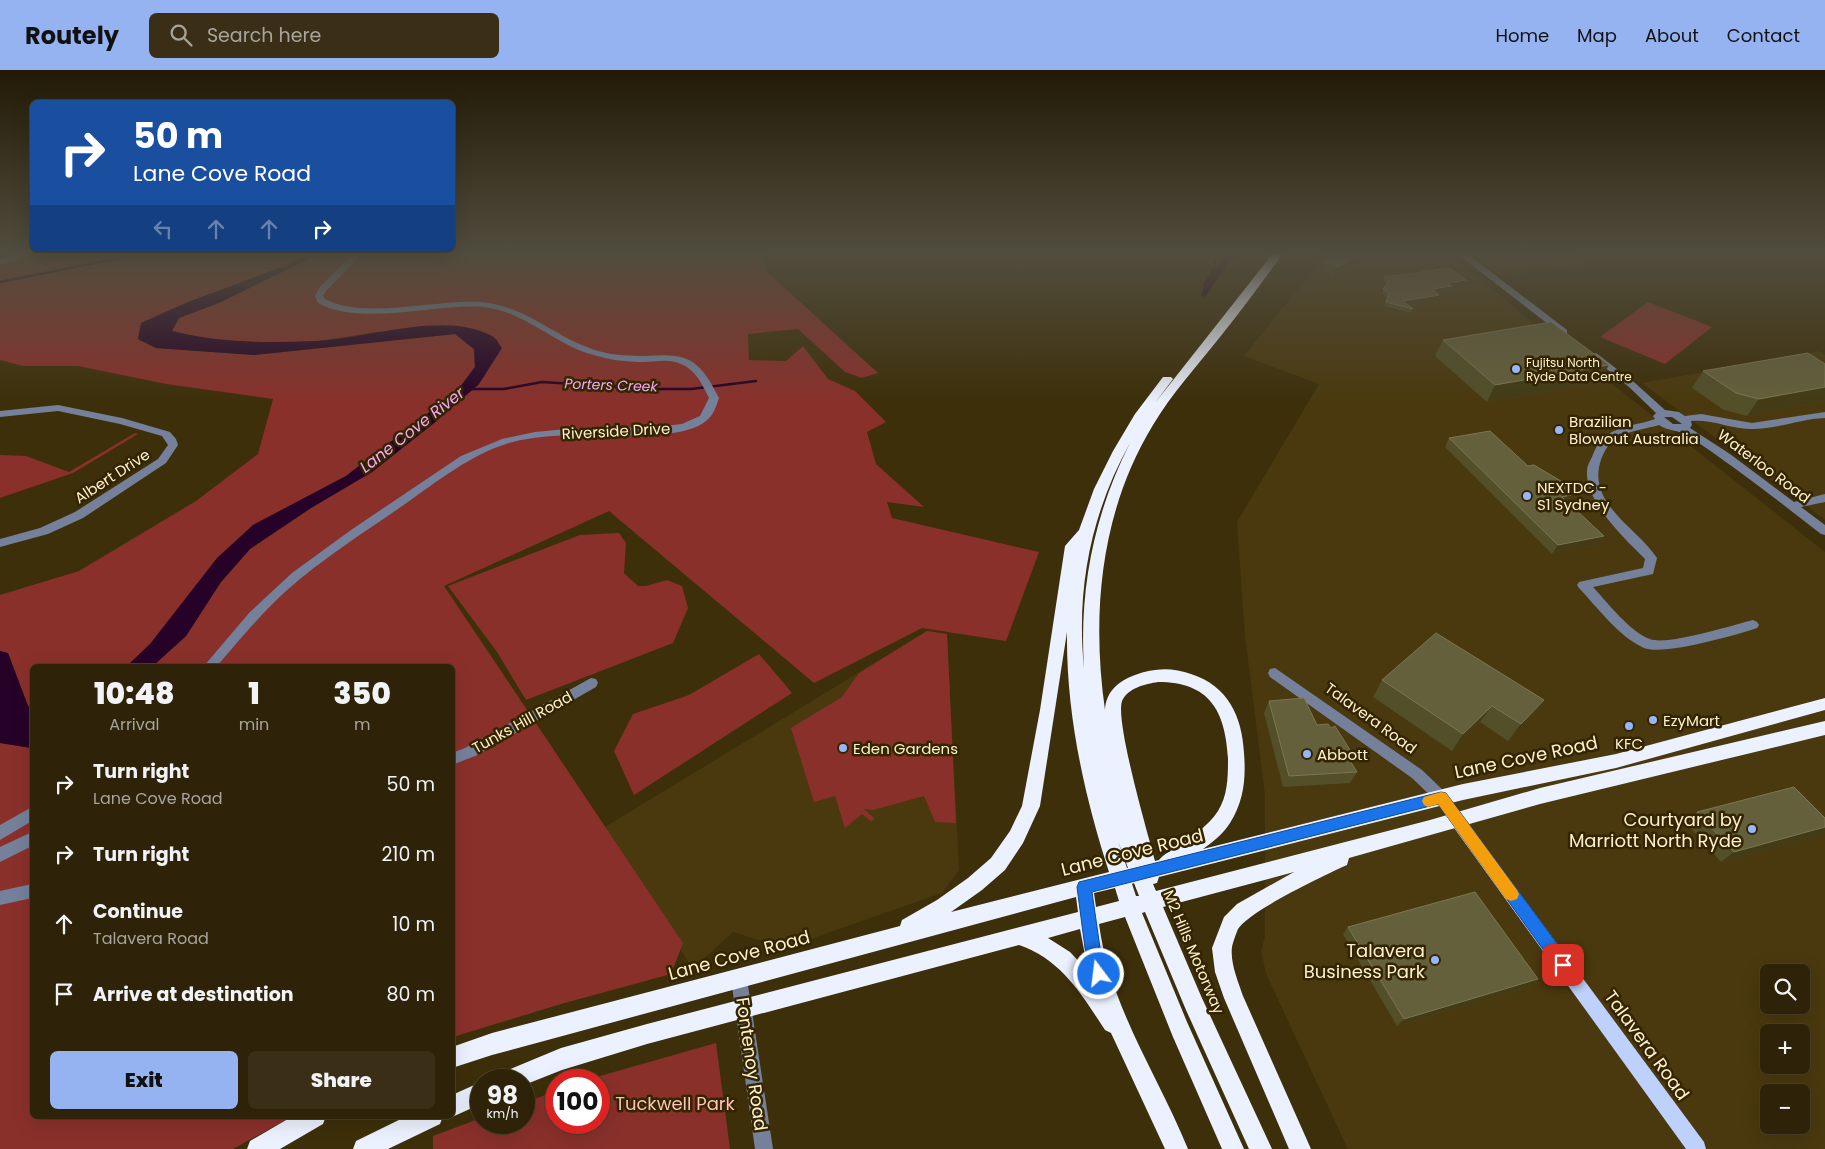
<!DOCTYPE html>
<meta charset="utf-8">
<style>
body{margin:0;font-family:Poppins,sans-serif;background:#3a2f16;color:#f1f3f6;height:100vh;display:flex;flex-direction:column;font-size:19px;white-space:nowrap}
*{box-sizing:border-box;margin:0}
p{font-size:16px;color:#a7a49c}
.icon{flex:none;width:28px;height:28px;fill:none;stroke:currentColor;stroke-width:2;stroke-linecap:round;stroke-linejoin:round}
.map{position:relative;flex:1;overflow:hidden}
.panel{position:absolute;left:30px;top:594px;width:425px;height:455px;display:flex;flex-direction:column;background:#2e2308;border-radius:8px;box-shadow:0 5px 20px #0002,0 0 0 1px #494029}
.panel>*{flex:none}
.banner{position:absolute;left:30px;top:30px;width:425px;height:152px;border-radius:8px;box-shadow:0 5px 20px #0002,0 0 0 1px #494029;background:#1a4fa0;color:#fff;overflow:hidden}
.fabs{position:absolute;left:1760px;top:894px;display:grid;gap:10px}
.fabs a{display:grid;place-items:center;width:50px;height:50px;border-radius:8px;background:#2e2308;box-shadow:0 5px 20px #0002,0 0 0 1px #494029;font-size:25px}
.speed{position:absolute;left:470px;top:999px;display:flex;gap:10px;font-size:25px;font-weight:700;text-align:center}
.speed>*{display:grid;place-content:center;width:65px;height:65px;border-radius:50%;background:#2e2308;box-shadow:0 5px 20px #0002,0 0 0 1px #494029;line-height:1}
.speed small{font-size:12px;font-weight:400}
.speed .limit{border:8px solid #d22;background:#fff;color:#111}
.pin{position:absolute;display:grid;place-items:center;width:42px;height:42px;color:#fff;margin:-21px;border-radius:10px;box-shadow:0 2px 8px #0006}
.me{position:absolute;width:55px;margin:-28px;rotate:345deg;stroke-linejoin:round;filter:drop-shadow(0 0 4px #0008)}
.turn{display:flex;align-items:center;gap:18px;height:105px;padding:0 20px;font-size:22px}
.turn .icon{width:65px;height:65px;stroke-width:2.5}
.turn b{display:block;font-size:35px;line-height:42px}
.lanes{display:flex;align-items:center;height:48px;padding:0 20px;background:#0003;justify-content:center;gap:25px;direction:ltr}
.lanes .off{opacity:.35}
.eta{display:flex;justify-content:space-evenly;align-items:center;height:85px;text-align:center}
.eta b{font-size:30px;font-weight:800;line-height:35px}
.primary-button{display:flex;gap:10px;margin-top:auto;padding:10px 20px}
.primary-button a{flex:1;height:58px;border-radius:8px;background:#95b2f1;color:#111;font-size:20px;font-weight:800;line-height:58px;text-align:center}
.primary-button a+a{background:#3a2f16;color:#f1f3f6}
ul{padding:0;list-style:none}
li{display:flex;align-items:center;gap:15px;height:70px;padding:0 20px}
li div{flex:1}
li b{display:block;font-size:19px}
li em{font-style:normal}
header{display:flex;align-items:center;gap:30px;box-sizing:border-box;height:70px;padding:0 25px;background:#95b2f1;color:#111}
header strong{font-size:24px}
nav{display:flex;gap:28px;margin-inline-start:auto;font-size:18px}
.search{width:350px;height:45px;background:#3a2f16;display:flex;align-items:center;gap:12px;box-sizing:border-box;padding:0 18px;border-radius:8px;color:#a7a49c;font-size:19px}
.map>svg:first-child{display:block}
.built{fill:#4a390e;fill-rule:evenodd}
.green{fill:#8a302b}
.water{fill:#270228}
.lines{fill:none;stroke-linecap:round;stroke-linejoin:round}
.stream{stroke:#270228;stroke-width:2.5}
.minor{fill:#75819b;fill-rule:evenodd}
.major{fill:#bed1fc;fill-rule:evenodd}
.highway{fill:#ebf1fe;fill-rule:evenodd}
.wall{fill:#524f29}
.shaded-wall{fill:#423b15}
.building{fill:#64603b;stroke:#7c7752}
.route{fill:#1a73e8;stroke:#114b97}
.slow{fill:#f59e0b}
.poi-dot{fill:#97b6fd;stroke:#332500;stroke-width:2}
.labels{text-anchor:middle;dominant-baseline:central;stroke-width:5;stroke-linejoin:round;paint-order:stroke}
.far-poi-label{font-size:12px;fill:#feefce;stroke:#332500;text-anchor:start}
.far-water-label{font-size:14px;font-style:italic;fill:#f4a6f5;stroke:#332500}
.poi-label{font-size:15px;fill:#feefce;stroke:#332500;text-anchor:start}
.street-label{font-size:15px;fill:#feefce;stroke:#332500}
.water-label{font-size:16px;font-style:italic;fill:#f4a6f5;stroke:#332500}
.near-street-label{font-size:18px;fill:#feefce;stroke:#332500}
.near-poi-label{font-size:18px;fill:#feefce;stroke:#332500;text-anchor:end}
.near-park-label{font-size:18px;fill:#fdc3bc;stroke:#332500}
</style>
<header>
<strong>Routely</strong>
<div class="search"><svg class="icon" aria-label="search" viewBox="0 0 24 24"><circle cx="10" cy="10" r="6"/><path d="M15 15l6 6"/></svg>Search here</div>
<nav><a>Home</a><a>Map</a><a>About</a><a>Contact</a></nav>
</header>
<div class="map">
<svg width="1825" height="1079" viewBox="0 0 1825 1079">
<rect width="100%" height="100%" fill="#3d2f0a"/>
<path class="built" d="M1328,182h118l53,42 41,36 76,57 209,165v597h-477l-82,-175 -5,-23 4,-15v-141l-20,-159 -8,-114 82,-138 -75,-28zM1769,902h32v33h-32zM1769,962h32v33h-32zM1769,1022h32v33h-32z
M1469,182h96l17,12 -81,12z
M1819,281l6,4v165l-183,-137z
M927,561l20,3 12,236 -17,23 -157,55 -52,-16 -35,32 -8,1 -85,-138z"/>
<path class="green" d="M44,182h263l-19,13 -100,37 -47,21 -3,16 18,9 98,7 201,-21 19,15 1,18 -18,24 -111,85 -93,49 -103,119 -23,22h-95v41l-4,-1 -20,-53 -8,-2v-56l79,-24 117,-70 62,-47 15,-55 -107,-15 -88,-18h-55l-23,-6v-95z
M323,182h439l4,19 112,102 -16,5 -17,-6 -47,-43 -50,5 1,26 37,1 17,-15 25,33 27,12 31,31 -19,10 9,32 48,43 -37,-5 5,16 147,34 -33,89 -84,-13 -108,55 -205,-172 -165,75 239,357 -12,31 -110,30 -108,33 -1,-371h-299l33,-30 35,-54 29,-33 61,-41 61,-36 62,-49 45,-39 -8,-55 -95,3 -57,9 -63,2 -45,-3 -39,-9 7,-13 42,-16z
M1648,232l64,25 -47,37 -65,-27z
M135,363l3,1 -65,39 -73,25v-43l26,1 43,16z
M619,463l7,10 -2,30 14,13h8l21,-6 15,6 6,22 -15,35 -147,57 -29,-48 -49,-66 132,-51z
M927,561l20,3 9,189 -21,-1 -11,-26 -51,14 -9,-1 11,10 -4,2 -9,-7 -17,14 -10,-32 -21,6 -23,-74 51,-31 17,-24z
M759,584l33,39 -158,102 -20,-44 19,-37 56,-19z
M0,673l32,5v368h261l-60,33h-233z
M716,973l14,106h-297v-13l48,-18v4h43v-19l32,-12v31h43v-42h-13z"/>
<path class="water" d="M307,182h16l-102,50 -42,16 -7,13c48,12 95,12 144,10 52,-2 128,-31 176,-5 4,2 7,8 10,12l-23,36 -45,39 -62,49 -61,36 -61,41 -29,33 -35,54 -33,30h-26l23,-22 67,-86 36,-33 93,-49 111,-85 18,-24 -1,-18 -19,-15 -201,21 -98,-7 -18,-9 3,-16 47,-21 100,-37z
M1226,184l7,2 -28,41 -4,-2 3,-9 -1,-2 11,-18v-7h3l-3,11z
M0,581l8,2 20,53 4,1 -1,41 -31,-5z"/>
<g class="lines">
<path class="stream" d="M0,212l149,-30
M470,319h34l38,-7 112,7h37l65,-8"/>
<path class="minor" d="M25,182h14l-39,13v-6z
M355,182h9l-38,39 -3,5 2,3c39,21 111,0 155,3 47,3 78,39 122,50 13,3 28,4 42,4 15,0 30,-3 45,4 15,8 22,23 30,38 -3,8 -5,17 -13,23 -24,19 -80,13 -111,14 -28,0 -58,0 -86,8 -39,12 -71,38 -104,61 -40,28 -82,54 -119,87 -25,23 -47,49 -69,75h-13l45,-53 43,-40 59,-43 110,-74 41,-17 33,-7 31,-3 89,-2 27,-3 18,-8 9,-18c-7,-14 -13,-28 -28,-34 -12,-6 -26,-2 -38,-2 -16,0 -33,-2 -49,-7 -39,-10 -69,-44 -111,-48 -47,-4 -122,20 -165,-4l-3,-7 4,-8z
M1455,182h10l102,78v4h-6z
M1596,283l39,30 30,27 14,2 6,4 16,-2 51,9 73,-11v6c-25,1 -48,11 -73,11 -21,0 -40,-10 -61,-8l1,4 -2,3 40,26 64,48 31,-8v8l-24,5 24,18v10l-4,-1c-44,-34 -87,-68 -134,-99 -9,-5 -19,-4 -28,-10 -13,4 -28,5 -40,12 -9,5 -13,11 -17,20 -18,46 35,70 55,101l-4,16 -60,13c15,16 37,45 57,52 17,7 83,-14 103,-19l4,2 2,3 -2,3c-21,7 -94,28 -113,20 -26,-12 -46,-40 -65,-60l-2,-3 2,-3 64,-14 2,-9c-20,-20 -60,-57 -58,-88 0,-5 3,-10 5,-14 3,-9 8,-17 15,-22 14,-10 32,-10 48,-16l-2,-3 3,-3 -27,-26 -36,-29 -2,-2zM1664,347h8l10,7h-9z
M58,335l64,13 48,14 6,7 2,6 -12,18 -83,55 -35,16 -48,13v-8l40,-11 35,-16 83,-53 10,-14 -6,-9 -42,-12 -62,-13 -58,6v-6z
M1275,598l147,102 24,23 2,4 -2,4 -5,2 -5,-2 -24,-23 -142,-101 -2,-4 2,-4z
M591,608l5,1 2,4 -2,4 -121,69 -23,9v-12l13,-5z
M32,737v14l-32,19v-15z
M32,762v14l-32,16v-15z
M32,814v14l-32,7v-14z
M739,901l6,2 2,6 26,170h-18l-24,-170 2,-6z"/>
<path class="major" d="M1457,743l5,2 242,327 2,7h-20l-234,-324 -2,-5 2,-5z"/>
<path class="highway" d="M1274,182h10c-21,29 -42,58 -64,85 -23,29 -48,56 -67,88 -52,85 -62,187 -48,285 1,-18 13,-29 30,-35 18,-7 37,-8 56,-1 37,12 51,42 53,79 2,25 0,48 -14,70 -7,11 -17,19 -27,26l260,-65 153,-30 209,-56v12l-209,58 -153,32 -304,77 -2,6 -4,1 3,7 274,-71 110,-32 285,-67v14l-285,69 -191,54 -2,7c-22,10 -98,46 -109,64 -2,5 -5,13 -6,18 -2,16 6,34 11,49l68,153h-22l-65,-151 -9,-26 -3,-24 12,-31 13,-13 57,-32 -131,35 38,89 71,153h-23l-63,-139 -41,-98 -3,1 45,109 57,127h-22l-49,-112 -48,-120 -26,7c11,83 58,149 89,225h-23l-54,-116 -6,-3c-23,-35 -44,-71 -86,-85l-372,99 -85,26 -38,15v-5h-24l3,-8 58,-24 86,-24 431,-112 -2,-15 -584,158 -40,13v-21l40,-14 408,-107 2,-6 35,-20 31,-22 23,-20 19,-27 12,-25 18,-96 25,-164 14,-16 15,-41 19,-38 22,-37 28,-37h8l2,2 -18,24zM1130,373c-36,71 -51,146 -46,225 -8,-79 7,-155 46,-225zM1067,562c-1,81 17,163 42,240l-158,40 31,-22 23,-20 18,-27 17,-37zM1158,612c52,0 67,29 70,76 0,18 0,37 -10,53 -10,15 -25,25 -40,35 -6,4 -14,8 -19,14l-4,1c-7,-27 -40,-139 -33,-160 6,-13 23,-17 36,-19zM1118,771l10,27h-1zM1134,813l5,13h-3l-4,-12zM1115,818l4,13 -23,6 -2,-14zM1080,859l8,42 -18,-19 -22,-14z
M481,1012v22l-29,13 -2,-1h2v-21z
M293,1046h33l-3,8 -43,25h-33l3,-8z
M407,1046h36l-3,8 -52,25h-35l3,-8z"/>
</g>
<path class="wall" d="M1325,192l29,4 -21,9 -10,-5z
M1384,207l80,8 -13,2 -1,3 -14,2 2,8 -30,4 5,5 -2,4 -27,-7 3,-8 -5,-5 4,-9 -3,-3z
M1443,270l156,42 -112,20 -52,-46z
M1825,294v37l-78,15 -23,-6 -32,-22 11,-17z
M1449,368l116,52 6,5 -4,6 37,35 -6,9 -46,9 -107,-107z
M1382,610l162,20 -13,17 -23,24 -28,-19 -28,29 -79,-54z
M1269,631l48,24 35,39 5,8 -7,11 -67,4 -19,-74z
M1697,742l122,24 -98,26 -35,-39z
M1348,857l190,52 -8,8 -133,39 -54,-92z"/>
<path class="shaded-wall" d="M1356,188l-2,8 -21,9 3,-8z
M1466,210l-2,5 -13,2 -1,3 -20,3 2,-4 16,-6z
M1439,225l-1,5 -36,5 1,-4z
M1609,295l-10,17 -112,20 8,-17z
M1825,317v14l-78,15 12,-17z
M1571,425l-6,9 -3,-7z
M1604,466l-6,9 -46,9 6,-9z
M1544,630l-13,17 -23,24 13,-17z
M1492,636l-12,16 -28,29 11,-17z
M1355,688l-7,11 1,-10z
M1825,757v4l-6,5 -98,26 13,-10z
M1538,909l-8,8 -133,39 7,-7z"/>
<path class="building" d="M1346,183l10,5 -20,9 -11,-5z
M1450,198l16,12 -18,3 4,3 -20,3 7,6 -36,6 10,8 -27,-7 3,-8 -6,-5 6,-8 -5,-4z
M1551,252l58,43 -114,20 -52,-45z
M1808,283l17,11v23l-66,12 -23,-6 -33,-22z
M1490,361l38,35 6,-1 32,19 -1,6 6,5 -9,2 42,39 -46,9 -109,-107z
M1436,563l108,67 -23,24 -29,-18 -29,28 -81,-54z
M1304,628l13,27 11,-1 3,4 4,-2 20,32 -6,1 8,13 -68,4 -20,-75z
M1794,717l31,31v9l-91,25 -37,-40z
M1475,822l63,87 -134,40 -56,-92z"/>
<linearGradient id="sky" x2="0" y2="1"><stop stop-color="#221a06"/><stop offset="0.55" stop-color="#514d3e"/><stop offset="1" stop-color="#514d3e" stop-opacity="0"/></linearGradient>
<rect width="1825" height="333" fill="url(#sky)"/>
<path class="route" d="M1441,722l5,1 123,167 2,5 -2,5 -6,3 -5,-3 -120,-166 -346,88 8,56 7,26 -3,5 -5,2 -5,-2 -9,-31 -8,-61 2,-5z"/>
<path class="slow" d="M1441,722l5,1 71,97 2,4 -2,5 -6,2 -5,-2 -68,-95 -10,3 -4,-2 -2,-4 2,-4z"/>
<g class="poi-dot">
<circle cx="1516" cy="299" r="5"/>
<circle cx="1559" cy="360" r="5"/>
<circle cx="1527" cy="426" r="5"/>
<circle cx="1653" cy="650" r="5"/>
<circle cx="1629" cy="656" r="5"/>
<circle cx="843" cy="678" r="5"/>
<circle cx="1307" cy="684" r="5"/>
<circle cx="1752" cy="759" r="5"/>
<circle cx="1435" cy="890" r="5"/>
</g>
<g class="labels">
<g class="far-poi-label">
<text x="1526" y="292">Fujitsu North<tspan x="1526" dy="14">Ryde Data Centre</tspan></text>
</g>
<g class="far-water-label">
<text transform="translate(611 315) rotate(2)">Porters Creek</text>
</g>
<g class="poi-label">
<text x="1569" y="351">Brazilian<tspan x="1569" dy="17">Blowout Australia</tspan></text>
<text x="1537" y="417">NEXTDC -<tspan x="1537" dy="17">S1 Sydney</tspan></text>
<text x="1663" y="650">EzyMart</text>
<text x="1629" y="673" text-anchor="middle">KFC</text>
<text x="853" y="678">Eden Gardens</text>
<text x="1317" y="684">Abbott</text>
</g>
<g class="street-label">
<text transform="translate(616 361) rotate(-3)">Riverside Drive</text>
<text transform="translate(1764 396) rotate(37)">Waterloo Road</text>
<text transform="translate(112 406) rotate(-33)">Albert Drive</text>
<text transform="translate(1371 648) rotate(36)">Talavera Road</text>
<text transform="translate(522 652) rotate(-29)">Tunks Hill Road</text>
<text transform="translate(1194 882) rotate(67)">M2 Hills Motorway</text>
</g>
<g class="water-label">
<text transform="translate(412 360) rotate(-38)">Lane Cove River</text>
</g>
<g class="near-street-label">
<text transform="translate(1526 687) rotate(-12)">Lane Cove Road</text>
<text transform="translate(1132 782) rotate(-14)">Lane Cove Road</text>
<text transform="translate(739 885) rotate(-15)">Lane Cove Road</text>
<text transform="translate(1647 975) rotate(54)">Talavera Road</text>
<text transform="translate(752 994) rotate(82)">Fontenoy Road</text>
</g>
<g class="near-poi-label">
<text x="1742" y="749">Courtyard by<tspan x="1742" dy="21">Marriott North Ryde</tspan></text>
<text x="1425" y="880">Talavera<tspan x="1425" dy="21">Business Park</tspan></text>
</g>
<g class="near-park-label">
<text x="675" y="1033">Tuckwell Park</text>
</g>
</g>
</svg>
<div class="fabs">
<a><svg class="icon" aria-label="search" viewBox="0 0 24 24"><circle cx="10" cy="10" r="6"/><path d="M15 15l6 6"/></svg></a>
<a>+</a>
<a>−</a>
</div>
<div class="speed"><div>98<small>km/h</small></div><div class="limit">100</div></div>
<div class="pin" style="left:1563px;top:895px;background:#d93025"><svg class="icon" aria-label="arrive" viewBox="0 0 24 24"><path d="M6 21V4h12l-3 4 3 4H6"/></svg></div>
<svg class="me" style="left:1099px;top:904px" viewBox="-20 -20 40 40"><circle r="17" fill="#1a73e8" stroke="#fff" stroke-width="3"/><path d="M0-11L8 9 0 5-8 9z" fill="#fff"/></svg>
<div class="banner">
<div class="turn"><svg class="icon" aria-label="right" viewBox="0 0 24 24"><path d="M7 20v-9h11M14 6l5 5-5 5"/></svg><div><b>50 m</b>Lane Cove Road</div></div>
<div class="lanes"><svg class="icon off" aria-label="left" viewBox="0 0 24 24"><path d="M17 20v-9H6M10 6l-5 5 5 5"/></svg><svg class="icon off" aria-label="ahead" viewBox="0 0 24 24"><path d="M12 20V5M6 11l6-6 6 6"/></svg><svg class="icon off" aria-label="ahead" viewBox="0 0 24 24"><path d="M12 20V5M6 11l6-6 6 6"/></svg><svg class="icon" aria-label="right" viewBox="0 0 24 24"><path d="M7 20v-9h11M14 6l5 5-5 5"/></svg></div>
</div>
<section class="panel">
<div class="eta">
<div><b>10:48</b><p>Arrival</p></div>
<div><b>1</b><p>min</p></div>
<div><b>350</b><p>m</p></div>
</div>
<ul>
<li><svg class="icon" aria-label="right" viewBox="0 0 24 24"><path d="M7 20v-9h11M14 6l5 5-5 5"/></svg><div><b>Turn right</b><p>Lane Cove Road</p></div><em>50 m</em></li>
<li><svg class="icon" aria-label="right" viewBox="0 0 24 24"><path d="M7 20v-9h11M14 6l5 5-5 5"/></svg><div><b>Turn right</b></div><em>210 m</em></li>
<li><svg class="icon" aria-label="ahead" viewBox="0 0 24 24"><path d="M12 20V5M6 11l6-6 6 6"/></svg><div><b>Continue</b><p>Talavera Road</p></div><em>10 m</em></li>
<li><svg class="icon" aria-label="arrive" viewBox="0 0 24 24"><path d="M6 21V4h12l-3 4 3 4H6"/></svg><div><b>Arrive at destination</b></div><em>80 m</em></li>
</ul>
<div class="primary-button"><a>Exit</a><a>Share</a></div>
</section>
</div>
